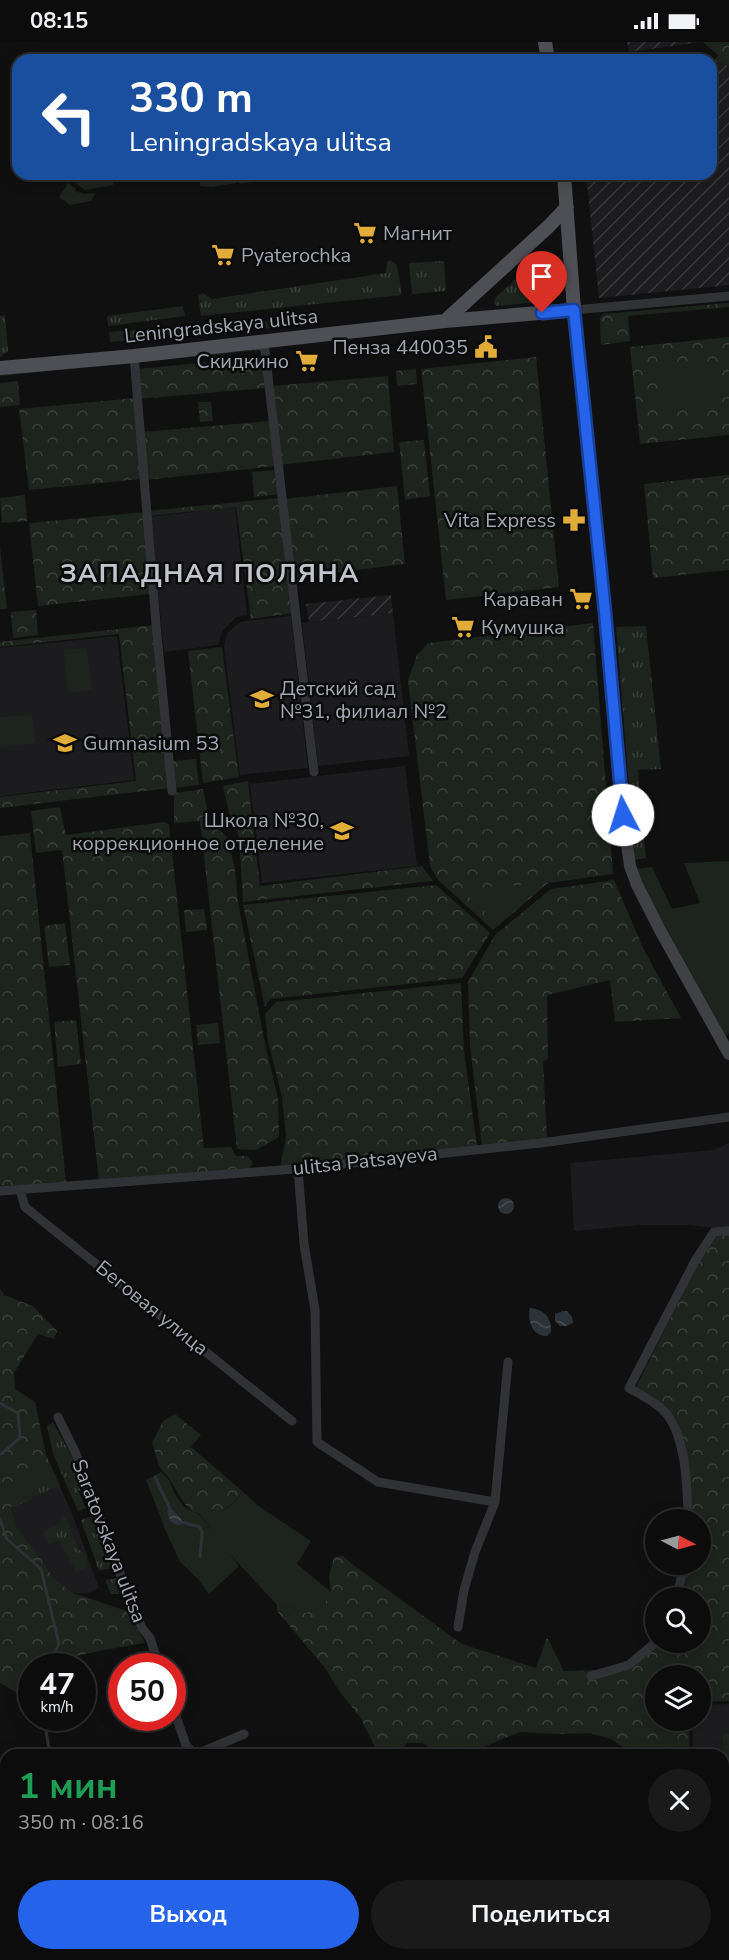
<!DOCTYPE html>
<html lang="ru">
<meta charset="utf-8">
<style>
body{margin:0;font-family:"Nunito Sans",sans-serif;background:#1a1a1b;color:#f1f3f6;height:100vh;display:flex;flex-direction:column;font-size:22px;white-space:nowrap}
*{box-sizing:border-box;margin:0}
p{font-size:20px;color:#9a9b9d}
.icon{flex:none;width:33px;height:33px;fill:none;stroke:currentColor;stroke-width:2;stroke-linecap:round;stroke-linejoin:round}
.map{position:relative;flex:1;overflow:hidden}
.sheet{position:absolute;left:0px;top:1707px;width:729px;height:212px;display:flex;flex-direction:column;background:#0c0c0d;border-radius:18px 18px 0 0;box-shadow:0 3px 15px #0003,0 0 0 2px #2c2c2e}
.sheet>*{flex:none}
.top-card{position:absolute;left:12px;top:12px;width:705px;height:126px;border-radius:18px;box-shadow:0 3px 15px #0003,0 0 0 2px #2c2c2e;background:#1a4fa0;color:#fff;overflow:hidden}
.needle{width:39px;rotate:96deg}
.fabs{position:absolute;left:645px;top:1467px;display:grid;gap:12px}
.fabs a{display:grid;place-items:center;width:66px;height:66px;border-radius:50%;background:#0c0c0d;box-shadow:0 3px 15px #0003,0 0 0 2px #2c2c2e;font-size:30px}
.speed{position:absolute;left:18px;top:1611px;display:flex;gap:12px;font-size:30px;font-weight:700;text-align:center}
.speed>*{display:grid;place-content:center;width:78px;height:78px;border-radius:50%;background:#0c0c0d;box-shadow:0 3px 15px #0003,0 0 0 2px #2c2c2e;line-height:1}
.speed small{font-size:15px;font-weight:400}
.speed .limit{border:9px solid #d22;background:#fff;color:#111}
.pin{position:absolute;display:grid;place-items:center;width:51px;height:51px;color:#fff;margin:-62px -26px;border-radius:50% 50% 50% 0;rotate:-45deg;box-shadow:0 0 6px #0007}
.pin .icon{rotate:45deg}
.me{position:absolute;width:66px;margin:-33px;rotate:355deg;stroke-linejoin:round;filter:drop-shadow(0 0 4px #0008)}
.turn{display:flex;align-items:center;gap:21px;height:126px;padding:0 18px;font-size:27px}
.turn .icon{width:78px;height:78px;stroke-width:2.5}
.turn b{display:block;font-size:42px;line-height:51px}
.round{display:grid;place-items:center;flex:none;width:63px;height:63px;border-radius:32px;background:#1a1a1b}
.head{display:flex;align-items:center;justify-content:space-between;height:102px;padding:0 18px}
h1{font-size:36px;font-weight:700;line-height:45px;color:#1e9e55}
.button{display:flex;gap:12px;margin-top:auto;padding:12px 18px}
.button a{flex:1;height:69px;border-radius:36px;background:#2563eb;color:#fff;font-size:24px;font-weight:700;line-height:69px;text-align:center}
.button a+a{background:#1a1a1b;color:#f1f3f6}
.status{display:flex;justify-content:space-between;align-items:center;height:42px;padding:0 30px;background:#0c0c0d;direction:ltr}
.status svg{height:16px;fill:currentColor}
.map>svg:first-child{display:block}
.built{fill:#1c1c1e}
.industrial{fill:url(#industrial-furrows)}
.grass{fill:url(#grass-tufts)}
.forest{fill:url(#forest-crowns)}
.green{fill:#1d231d}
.water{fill:url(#water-waves)}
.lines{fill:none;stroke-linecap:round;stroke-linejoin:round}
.stream{stroke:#2b3238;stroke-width:3}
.minor{stroke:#313236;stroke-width:9}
.secondary{stroke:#3f4145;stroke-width:12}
.primary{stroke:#4d4f54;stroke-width:14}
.route-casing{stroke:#184099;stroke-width:15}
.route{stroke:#2563eb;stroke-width:10}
.labels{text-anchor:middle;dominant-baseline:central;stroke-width:5;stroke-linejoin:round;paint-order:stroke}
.poi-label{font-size:20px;fill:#a2a6b1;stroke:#0b0b0c;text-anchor:start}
.street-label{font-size:20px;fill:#a2a6b1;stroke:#0b0b0c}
.district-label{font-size:26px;font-weight:bold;letter-spacing:1.5px;fill:#c3c5cd;stroke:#0b0b0c}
</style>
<div class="status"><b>08:15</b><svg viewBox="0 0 49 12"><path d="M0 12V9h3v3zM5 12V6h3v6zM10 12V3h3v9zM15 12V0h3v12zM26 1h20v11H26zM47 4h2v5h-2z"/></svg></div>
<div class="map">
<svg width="729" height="1918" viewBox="0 0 729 1918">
<defs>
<pattern id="industrial-furrows" width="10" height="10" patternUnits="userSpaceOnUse" patternTransform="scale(1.5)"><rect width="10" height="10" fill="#1c1c1e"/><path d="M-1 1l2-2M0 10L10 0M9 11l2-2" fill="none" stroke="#3a3a3c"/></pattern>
<pattern id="grass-tufts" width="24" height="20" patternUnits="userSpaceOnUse" patternTransform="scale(1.5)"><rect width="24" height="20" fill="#1d231d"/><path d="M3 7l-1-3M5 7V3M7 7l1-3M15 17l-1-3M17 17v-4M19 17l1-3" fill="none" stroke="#3b403b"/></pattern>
<pattern id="forest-crowns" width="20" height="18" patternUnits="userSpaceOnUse" patternTransform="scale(1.5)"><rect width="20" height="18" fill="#1d231d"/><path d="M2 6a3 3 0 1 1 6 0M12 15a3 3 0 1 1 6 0" fill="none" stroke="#3b403b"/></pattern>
<pattern id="water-waves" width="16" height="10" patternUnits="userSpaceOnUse" patternTransform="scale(1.5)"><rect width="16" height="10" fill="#2b3238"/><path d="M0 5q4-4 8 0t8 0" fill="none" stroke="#474d52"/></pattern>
</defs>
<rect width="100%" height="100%" fill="#101011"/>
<path class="built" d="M235,465l12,108 -10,2 -14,13 -5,15 -54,7 -13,-135z
M393,571l16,143 -91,10 -16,-143z
M291,574l17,152 -68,7 -16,-129 3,-13 13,-11z
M117,594l17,144 -134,16v-148z
M405,724l12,100 -155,17 -12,-99z
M729,1101v84l-15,1 -26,-3h-47l-67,6 -4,-68 143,-13z
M46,1413l27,61 26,72 -11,5h-15l-18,-14 -38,-51 -6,-20 32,-39z
M729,1662v159h-6v-108h-30l-1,-34 8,-1 1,-15z"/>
<path class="industrial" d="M627,0h75l-73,10z
M714,19l15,5v219l-130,13 -13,-124h125v-104z
M391,553l2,18 -84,9 -3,-18z
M719,1912l4,6h-168l-3,-5z"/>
<path class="grass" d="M548,208l4,50 -54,6 -3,-1 -1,-3 2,-5z
M390,218l7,5 5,30 -201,21 -3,-20 5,-3 9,6 174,-26 1,-11z
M441,219l3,1 2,29 -34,3 -3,-31z
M183,264l2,10 -77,10 -1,-10z
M5,273l3,36 -8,6v-41z
M279,279l1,6 -77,8 -1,-10z
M186,284l1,10 -77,6 -1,-10z
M262,303v5l-262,26v-3z
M646,584l15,143 -23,1 8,88 -11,2 -19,-233z
M53,1380l19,35 12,31 -6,3 8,17 -8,3 -25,-57 -6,-28z
M46,1413l14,31 -29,11 1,2 -21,9 6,-20 26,-19z
M63,1473l4,3 11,31 7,5 4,13 -13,5 -17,-32 -10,4 -6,-12 19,-10z
M95,1473l20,52 -16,4 -18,-51z
M119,1536l6,14 -6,2h-8l-6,-14z
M723,1692h6v30h-6z"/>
<path class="forest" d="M703,0h26v24l-15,-5 4,-6z
M729,261v4l-101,9 2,25 -29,4 -1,-27 3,-4z
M729,295v98l-89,9 -10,-97z
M262,315l4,31 -127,11 -2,-30z
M536,315l23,230 -113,13 -25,-231z
M416,327l1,15 -20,2 -1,-15z
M388,334l6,76 -115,13 -7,-79z
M18,339l2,24 -20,2v-24z
M135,356l6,81 -112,11 -10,-81z
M198,360h13l2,19 -13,1z
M270,379l6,45 -131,14 -3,-48z
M424,398l6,56 -25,4 -6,-58z
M276,428l3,24 -25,3 -2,-25z
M729,433v95l-76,8 -9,-94z
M397,444l8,78 -111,14 -10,-79z
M25,453l2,26 -25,2 -2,-25z
M280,456l14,115 -43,6 -15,-112 -88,9v-5z
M145,470l6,82 -113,12 -9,-83z
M0,505l7,62h-7z
M36,568l2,25 -25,3 -2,-26z
M593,581l20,251 -65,9 -55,47 -55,-50 -8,-14 -22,-186 9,-25 11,-12z
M154,583l16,163 -170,20v-11l136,-16 -17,-147 -119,13v-5z
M222,605l17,130 -36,6 -15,-132z
M196,717l3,26 -26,3 -2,-27z
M248,739l12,105 162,-20 11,15 -190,21 -4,-66 -8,-16 -8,-34z
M203,747l7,34 17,14 8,32 3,33 26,137 14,60 1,38 -23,13 -19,-1 -37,-328 -26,2v-30z
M60,765l6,28 98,-13 5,2 35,324 27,-1 5,9h12l5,7 -5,8 -149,10 -37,-331 -26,3 -5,-42z
M30,791l36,349 -66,6v-352z
M614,838l30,70 37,68 -66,4 -5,-42 -63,15 1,64 -5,2 4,77 -65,8 -12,-100 -2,-64 27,-47 56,-46z
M436,843l54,48 -28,45 -191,21 -6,8 -22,-102z
M204,867l3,21 -21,2 -2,-22z
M65,881l5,42 -21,2 -5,-41z
M461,941l3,67 13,97 -197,22 6,-32 -4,-40 -14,-56 -3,-27 11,-12z
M76,978l5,44 -23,3 -4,-45z
M218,981l2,20 -22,2 -2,-20z
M729,1192v467l-28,1 -1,-26h-44v44l33,1 1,34h-61l-5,-7 -11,-8 -22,-7 -30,1 -41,-2 -56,23h-23l-19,-12h-15c-8,12 -14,12 -28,12l-19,-38 -21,-26 -14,-23 -48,-57v-6l11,1 18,7 25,-21 -2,-16 5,-19 9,-1 9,8 110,80 74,24 11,-31 17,34 68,-2 28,-26 40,-1v-44l-19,-1 9,-32 10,-1v-44l-8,-1 -1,-14 -24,-95 -14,-13 -17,-10 63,-125 19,-27z
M0,1246l4,7 29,11 24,25 -3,8 -16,-5 -24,39 1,16 20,13 11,53 -3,14 -26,20 -6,19 6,19 38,52 18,14 54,18 18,32 -41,7 -54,12v4h-18l-1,32 -3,1 -28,-16z
M175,1372l26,21 -10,12 51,44c-6,11 -13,17 -24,21 -29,11 -36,-14 -48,-32 -2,-4 -6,-7 -9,-11 -4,-7 -6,-18 -9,-26l11,-22z"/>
<path class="green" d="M70,132h28l15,8v3l-28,5 -15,-11z
M204,132l31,2 1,7 -24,4 -12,-1v-9z
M239,132h28c-7,7 -18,10 -28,9l-2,-8z
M68,141l8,6 -1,2 9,3 12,-1 -5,8 -21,4 -11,-8z
M717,322l3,38 -57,5 -4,-37z
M358,480l3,20 -37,5 -2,-20z
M87,606l5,42 -24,3 -5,-43z
M32,672l4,29 -36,4v-30z
M729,819v172l-3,3 -86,-155 -5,-12 17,-2 20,42 28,-6 -16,-40z
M534,842l-39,37 -35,-32z
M161,1430l8,8 6,14 9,13 16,8 39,51 -30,28 -13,-17 -16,-15 -13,-28 -21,-54z
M242,1449l18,16 51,34 -14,23 34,28 -9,16 -16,5 -18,-7 -11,-1 -50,-54 -27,-37c19,0 33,-5 42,-23z"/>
<path class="water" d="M498 1164a8 8 0 1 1 16 0a8 8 0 1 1-16 0Z
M530,1266c14,1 22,10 21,24l-4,4c-15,0 -20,-16 -17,-28z
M563,1269h4l5,6 1,6 -7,3h-6l-5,-5v-7z
M169,1465l11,10 4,7c-11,4 -15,-4 -17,-13z"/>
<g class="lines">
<path class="stream" d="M0,1361l18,10 2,25 -20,17
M155,1435l16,34
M0,1477l7,20 34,30 18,75 -10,22
M181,1480l19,5 2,5 -2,25
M44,1676l6,37"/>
<path class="minor" d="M574,268l155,-14
M264,300l50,430
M134,314l22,268 16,167
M298,1127l6,75 11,66 2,132 61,40 117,20
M20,1148l5,17 267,214
M0,1149l295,-22 246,-26 188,-26
M58,1375l18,37 55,149 11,25 8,10 9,28
M688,1478c-1,-33 -1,-84 -24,-109 -10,-10 -23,-16 -35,-23l66,-127 19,-29 15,-1
M676,1556l9,-34
M458,1585l6,-37 11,-38 20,-50 13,-140
M591,1634l38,-11 27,-23
M172,1663l14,40 9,10
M190,1713l14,-4 40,-17
M0,1803h6
M67,1912l3,6
M265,1912l1,6
M490,1912l2,6
M40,1918l12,-6"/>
<path class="secondary" d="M574,268l31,302 18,203 7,51 7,19 23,45 69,124"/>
<path class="primary" d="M545,0l3,18
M445,279l104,-95 18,-19
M0,326l134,-12 311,-35 129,-11 -10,-136"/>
</g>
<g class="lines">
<g class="route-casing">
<path id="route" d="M542,271l32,-3 31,302 18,203"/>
</g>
<use href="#route" class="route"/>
</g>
<defs>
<g id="supermarket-bare" transform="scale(1.8)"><path d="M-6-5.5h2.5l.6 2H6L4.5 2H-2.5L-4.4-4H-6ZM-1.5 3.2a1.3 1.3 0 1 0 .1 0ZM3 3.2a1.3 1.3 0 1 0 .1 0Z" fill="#e1ad38" stroke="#0b0b0c" stroke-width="2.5" paint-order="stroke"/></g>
<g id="civic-bare" transform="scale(1.8)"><path d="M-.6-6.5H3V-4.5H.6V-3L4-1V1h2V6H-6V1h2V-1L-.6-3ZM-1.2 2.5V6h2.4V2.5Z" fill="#e1ad38" stroke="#0b0b0c" stroke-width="2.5" paint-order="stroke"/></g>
<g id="pharmacy-bare" transform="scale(1.8)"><path d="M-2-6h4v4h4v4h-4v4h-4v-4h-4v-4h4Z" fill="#e1ad38" stroke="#0b0b0c" stroke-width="2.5" paint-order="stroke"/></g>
<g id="school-bare" transform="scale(1.8)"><path d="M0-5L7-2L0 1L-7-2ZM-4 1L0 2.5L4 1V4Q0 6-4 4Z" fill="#e1ad38" stroke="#0b0b0c" stroke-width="2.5" paint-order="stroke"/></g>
</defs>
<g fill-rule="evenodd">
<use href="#supermarket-bare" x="365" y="191"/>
<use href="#supermarket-bare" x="223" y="213"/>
<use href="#civic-bare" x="486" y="305"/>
<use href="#supermarket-bare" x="307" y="319"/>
<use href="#pharmacy-bare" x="574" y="478"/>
<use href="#supermarket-bare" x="581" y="557"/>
<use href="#supermarket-bare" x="463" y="585"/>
<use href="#school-bare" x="262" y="657"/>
<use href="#school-bare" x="65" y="701"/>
<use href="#school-bare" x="342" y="789"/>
</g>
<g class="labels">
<g class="poi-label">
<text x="383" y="191">Магнит</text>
<text x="241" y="213">Pyaterochka</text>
<text x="468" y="305" text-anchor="end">Пенза 440035</text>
<text x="289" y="319" text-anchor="end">Скидкино</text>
<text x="556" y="478" text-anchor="end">Vita Express</text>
<text x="563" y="557" text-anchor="end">Караван</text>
<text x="481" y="585">Кумушка</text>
<text x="280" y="646">Детский сад<tspan x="280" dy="23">№31, филиал №2</tspan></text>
<text x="83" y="701">Gumnasium 53</text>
<text x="324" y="778" text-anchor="end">Школа №30,<tspan x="324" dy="23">коррекционное отделение</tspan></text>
</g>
<g class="street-label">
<text transform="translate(221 284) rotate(-6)">Leningradskaya ulitsa</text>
<text transform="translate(365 1119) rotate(-6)">ulitsa Patsayeva</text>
<text transform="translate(152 1266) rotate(39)">Беговая улица</text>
<text transform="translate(109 1499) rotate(69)">Saratovskaya ulitsa</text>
</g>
<g class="district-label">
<text x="210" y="531">ЗАПАДНАЯ ПОЛЯНА</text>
</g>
</g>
</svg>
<div class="fabs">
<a><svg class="needle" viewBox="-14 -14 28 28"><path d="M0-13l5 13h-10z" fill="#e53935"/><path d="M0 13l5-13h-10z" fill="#9a9b9d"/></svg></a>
<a><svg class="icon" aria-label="search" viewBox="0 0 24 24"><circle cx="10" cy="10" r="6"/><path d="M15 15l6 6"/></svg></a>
<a><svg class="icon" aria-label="layers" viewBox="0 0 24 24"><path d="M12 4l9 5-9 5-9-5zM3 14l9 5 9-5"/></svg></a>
</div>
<div class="speed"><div>47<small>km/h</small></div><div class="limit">50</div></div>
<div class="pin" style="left:542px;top:271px;background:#d93025"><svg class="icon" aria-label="arrive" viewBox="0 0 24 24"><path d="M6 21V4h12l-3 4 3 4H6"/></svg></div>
<svg class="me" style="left:623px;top:773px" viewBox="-20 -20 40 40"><circle r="19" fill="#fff"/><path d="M0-13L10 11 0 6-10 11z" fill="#2563eb"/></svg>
<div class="top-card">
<div class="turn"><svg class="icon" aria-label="left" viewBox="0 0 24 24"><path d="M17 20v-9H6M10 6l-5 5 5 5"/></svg><div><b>330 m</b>Leningradskaya ulitsa</div></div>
</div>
<section class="sheet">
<div class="head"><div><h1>1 мин</h1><p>350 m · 08:16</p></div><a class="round"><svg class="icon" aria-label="close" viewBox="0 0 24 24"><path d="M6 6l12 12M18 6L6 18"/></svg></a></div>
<div class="button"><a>Выход</a><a>Поделиться</a></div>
</section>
</div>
